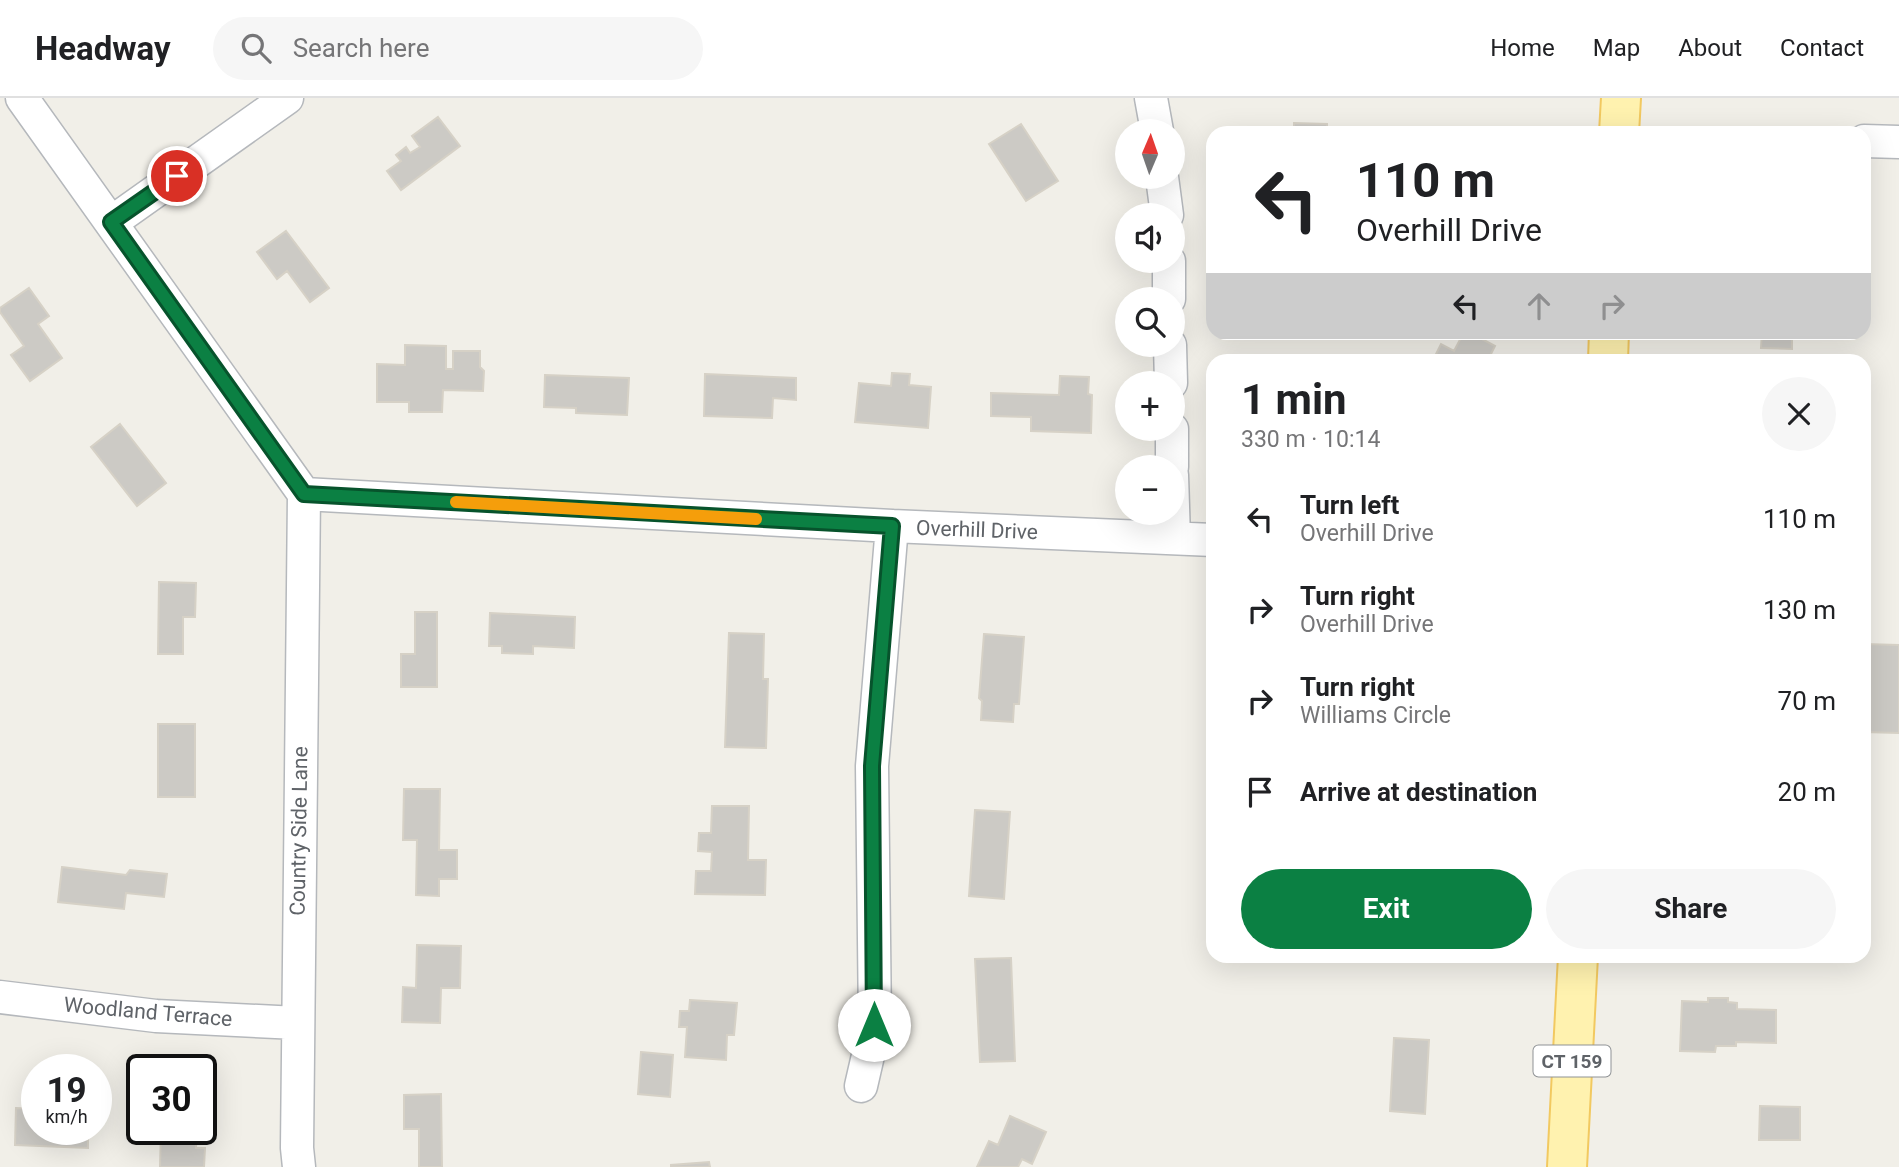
<!DOCTYPE html>
<meta charset="utf-8">
<style>
body{margin:0;font-family:Roboto,sans-serif;background:#f6f6f6;color:#202124;height:100vh;display:flex;flex-direction:column;font-size:26px;white-space:nowrap}
*{box-sizing:border-box;margin:0}
p{font-size:23px;color:#757577}
.icon{flex:none;width:38px;height:38px;fill:none;stroke:currentColor;stroke-width:2;stroke-linecap:round;stroke-linejoin:round}
.map{position:relative;flex:1;overflow:hidden}
.sheet{position:absolute;left:1206px;top:256px;width:665px;height:609px;display:flex;flex-direction:column;background:#fff;border-radius:21px;box-shadow:0 7px 28px #0002}
.sheet>*{flex:none}
.hud{position:absolute;left:1206px;top:28px;width:665px;height:214px;border-radius:21px;box-shadow:0 7px 28px #0002;background:#fff;color:#202124;overflow:hidden}
.needle{width:46px;rotate:2deg}
.buttons{position:absolute;left:1115px;top:21px;display:grid;gap:14px}
.buttons a{display:grid;place-items:center;width:70px;height:70px;border-radius:50%;background:#fff;box-shadow:0 7px 28px #0002;font-size:35px}
.speed{position:absolute;left:21px;top:956px;display:flex;gap:14px;font-size:35px;font-weight:700;text-align:center}
.speed>*{display:grid;place-content:center;width:91px;height:91px;border-radius:50%;background:#fff;box-shadow:0 7px 28px #0002;line-height:1}
.speed small{font-size:18px;font-weight:400}
.speed .limit{border:4px solid #111;border-radius:10px;background:#fff;color:#111}
.pin{position:absolute;display:grid;place-items:center;width:60px;height:60px;color:#fff;margin:-30px;border:4px solid #fff;border-radius:50%;box-shadow:0 2px 7px #0007}
.me{position:absolute;width:77px;margin:-38px;rotate:0deg;stroke-linejoin:round;filter:drop-shadow(0 0 5px #0008)}
.turn{display:flex;align-items:center;gap:24px;height:147px;padding:0 35px;font-size:32px}
.turn .icon{width:91px;height:91px;stroke-width:2.5}
.turn b{display:block;font-size:49px;line-height:60px}
.lanes{display:flex;align-items:center;height:66px;padding:0 35px;background:#0003;justify-content:center;gap:35px;direction:ltr}
.lanes .off{opacity:.35}
.round{display:grid;place-items:center;flex:none;width:74px;height:74px;border-radius:37px;background:#f6f6f6}
.overview{display:flex;align-items:center;justify-content:space-between;height:119px;padding:0 35px}
h1{font-size:42px;font-weight:700;line-height:52px}
.primary-button{display:flex;gap:14px;margin-top:auto;padding:14px 35px}
.primary-button a{flex:1;height:80px;border-radius:42px;background:#0b8043;color:#fff;font-size:28px;font-weight:700;line-height:80px;text-align:center}
.primary-button a+a{background:#f6f6f6;color:#202124}
ul{padding:0;list-style:none}
li{display:flex;align-items:center;gap:21px;height:91px;padding:0 35px}
li div{flex:1}
li b{display:block;font-size:26px}
li em{font-style:normal}
header{display:flex;align-items:center;gap:42px;box-sizing:border-box;height:98px;padding:0 35px;background:#fff;border-bottom:2px solid #e0e0e0}
header strong{font-size:33px}
nav{display:flex;gap:38px;margin-inline-start:auto;font-size:24px}
.search{width:490px;height:63px;background:#f6f6f6;display:flex;align-items:center;gap:18px;box-sizing:border-box;padding:0 24px;border-radius:38px;color:#757577;font-size:26px}
.map>svg:first-child{display:block}
.building{fill:#cccac5;stroke:#d6d1c6;stroke-width:2}
.lines{fill:none;stroke-linecap:round;stroke-linejoin:round}
.street-casing{stroke:#b5b8bc;stroke-width:35}
.primary-casing{stroke:#f2c960;stroke-width:42}
.street{stroke:#fff;stroke-width:32}
.primary{stroke:#fff2af;stroke-width:38}
.route-casing{stroke:#07532c;stroke-width:18}
.route{stroke:#0b8043;stroke-width:12}
.slow{stroke:#f59e0b;stroke-width:12}
.labels{text-anchor:middle;dominant-baseline:central;stroke-width:5;stroke-linejoin:round;paint-order:stroke}
.shield{fill:#fff;stroke:#8f9295;stroke-width:2}
.shield-label{font-size:19px;font-weight:bold;fill:#5f6368}
.street-label{font-size:21px;fill:#5f6368;stroke:#fff}
</style>
<header>
<strong>Headway</strong>
<div class="search"><svg class="icon" aria-label="search" viewBox="0 0 24 24"><circle cx="10" cy="10" r="6"/><path d="M15 15l6 6"/></svg>Search here</div>
<nav><a>Home</a><a>Map</a><a>About</a><a>Contact</a></nav>
</header>
<div class="map">
<svg width="1899" height="1069" viewBox="0 0 1899 1069">
<rect width="100%" height="100%" fill="#f1efe8"/>
<path class="building" d="M438,19l22,29 -59,44 -14,-19 14,-10 -5,-6 10,-8 4,6 10,-6 -8,-11z
M1294,25l33,1v8l14,1h-47z
M1021,26l37,57 -32,20 -37,-57z
M286,133l43,57 -19,14 -23,-31 -10,8 -20,-27z
M29,190l20,28 -11,8 24,34 -32,23 -19,-26 13,-9 -24,-34v-4z
M1464,234h5l26,14 -7,14h-55l8,-16 13,7z
M1762,234h30v17l-31,-1z
M405,247l41,1v23h7v-18h27v16l4,4 -1,20 -40,-1 -1,22h-33v-10h-32v-38l28,1z
M892,275l18,1 -1,11 22,2 -3,41 -73,-6 4,-39 32,3z
M705,276l91,4v22l-23,-2 -1,20 -68,-2z
M545,277l84,3 -2,37 -51,-2v-5l-32,-1z
M1060,278l29,1 -1,17 4,1 -1,38 -60,-2v-14l-40,-1v-23l68,2z
M120,326l46,59 -29,23 -46,-59z
M159,484l37,1 -1,34h-12v37h-25z
M415,514h22v75h-36v-33h14z
M490,515l85,4 -1,31 -41,-2v8l-31,-1v-7h-13z
M729,535l35,1 -1,45h5l-2,69 -41,-1z
M984,536l40,3 -5,67h-5l-1,18 -32,-2 1,-19 -3,-3z
M1864,546l35,1v88l-35,-1z
M158,626h37v73h-37z
M404,691h36l-1,61h18v29h-18v17l-23,-1 1,-55h-14z
M712,708h37l-1,54h18l-1,35 -70,-1 1,-23h15l1,-19 -14,-1 1,-18h12z
M975,712l35,2 -6,87 -35,-3z
M62,769l64,8 4,-5 37,4 -3,23 -38,-4 -2,16 -66,-7z
M417,847l44,1 -1,42h-19l-1,35 -38,-1 1,-35 13,1z
M1011,860l4,103 -35,1 -5,-103z
M1708,900h20v4l9,1v6l39,1v33l-40,-1v4h-20l-1,6 -35,-1 2,-50 26,1z
M690,902l47,3 -3,32h-7l-1,25 -41,-3 2,-30h-8l1,-16h9z
M1394,940l35,2 -4,74 -35,-3z
M641,954l32,3 -3,42 -32,-3z
M441,996l1,73h-23v-38h-15v-34z
M1760,1008l40,1v33h-41z
M16,1010l21,1v20h51v19l-73,-3z
M1010,1018l36,16 -14,32 -10,-5 -4,8h-41l12,-26 9,4z
M161,1031h36l-1,19h9l-1,19h-44z
M709,1064l1,5h-39v-2z"/>
<g class="lines">
<g class="street-casing">
<path id="street" d="M22,0l282,396 588,32 321,14
M1151,0l6,33
M1864,43l35,1
M1162,79l5,38
M112,124l175,-124
M1169,163v38
M1170,247l1,38
M1172,331v38
M1172,377l2,63
M0,899l156,19 141,7
M861,988l14,-61 -3,-259 20,-240
M299,1069l-2,-19 7,-654"/>
</g>
<g class="primary-casing">
<path id="primary" d="M1619,35l2,-35
M1608,262l1,-28
M1567,1069l11,-211"/>
</g>
<use href="#street" class="street"/>
<use href="#primary" class="primary"/>
</g>
<g class="lines">
<g class="route-casing">
<path id="route" d="M177,78l-66,46 193,272 588,32 -20,240 2,259"/>
</g>
<use href="#route" class="route"/>
<path class="slow" d="M456,404l300,17"/>
</g>
<g class="labels">
<rect class="shield" x="1533.5" y="947.5" width="77" height="31" rx="5"/>
<g class="shield-label">
<text x="1572" y="963">CT 159</text>
</g>
<g class="street-label">
<text transform="translate(977 432) rotate(2)">Overhill Drive</text>
<text transform="translate(299 733) rotate(-89)">Country Side Lane</text>
<text transform="translate(148 914) rotate(5)">Woodland Terrace</text>
</g>
</g>
</svg>
<div class="buttons">
<a><svg class="needle" viewBox="-14 -14 28 28"><path d="M0-13l5 13h-10z" fill="#e53935"/><path d="M0 13l5-13h-10z" fill="#757577"/></svg></a>
<a><svg class="icon" aria-label="sound" viewBox="0 0 24 24"><path d="M4 9h4l5-4v14l-5-4H4zM17 9q2 3 0 6"/></svg></a>
<a><svg class="icon" aria-label="search" viewBox="0 0 24 24"><circle cx="10" cy="10" r="6"/><path d="M15 15l6 6"/></svg></a>
<a>+</a>
<a>−</a>
</div>
<div class="speed"><div>19<small>km/h</small></div><div class="limit">30</div></div>
<div class="pin" style="left:177px;top:78px;background:#d93025"><svg class="icon" aria-label="arrive" viewBox="0 0 24 24"><path d="M6 21V4h12l-3 4 3 4H6"/></svg></div>
<svg class="me" style="left:874px;top:927px" viewBox="-20 -20 40 40"><circle r="19" fill="#fff"/><path d="M0-13L10 11 0 6-10 11z" fill="#0b8043"/></svg>
<div class="hud">
<div class="turn"><svg class="icon" aria-label="left" viewBox="0 0 24 24"><path d="M17 20v-9H6M10 6l-5 5 5 5"/></svg><div><b>110 m</b>Overhill Drive</div></div>
<div class="lanes"><svg class="icon" aria-label="left" viewBox="0 0 24 24"><path d="M17 20v-9H6M10 6l-5 5 5 5"/></svg><svg class="icon off" aria-label="ahead" viewBox="0 0 24 24"><path d="M12 20V5M6 11l6-6 6 6"/></svg><svg class="icon off" aria-label="right" viewBox="0 0 24 24"><path d="M7 20v-9h11M14 6l5 5-5 5"/></svg></div>
</div>
<section class="sheet">
<div class="overview"><div><h1>1 min</h1><p>330 m · 10:14</p></div><a class="round"><svg class="icon" aria-label="close" viewBox="0 0 24 24"><path d="M6 6l12 12M18 6L6 18"/></svg></a></div>
<ul>
<li><svg class="icon" aria-label="left" viewBox="0 0 24 24"><path d="M17 20v-9H6M10 6l-5 5 5 5"/></svg><div><b>Turn left</b><p>Overhill Drive</p></div><em>110 m</em></li>
<li><svg class="icon" aria-label="right" viewBox="0 0 24 24"><path d="M7 20v-9h11M14 6l5 5-5 5"/></svg><div><b>Turn right</b><p>Overhill Drive</p></div><em>130 m</em></li>
<li><svg class="icon" aria-label="right" viewBox="0 0 24 24"><path d="M7 20v-9h11M14 6l5 5-5 5"/></svg><div><b>Turn right</b><p>Williams Circle</p></div><em>70 m</em></li>
<li><svg class="icon" aria-label="arrive" viewBox="0 0 24 24"><path d="M6 21V4h12l-3 4 3 4H6"/></svg><div><b>Arrive at destination</b></div><em>20 m</em></li>
</ul>
<div class="primary-button"><a>Exit</a><a>Share</a></div>
</section>
</div>
